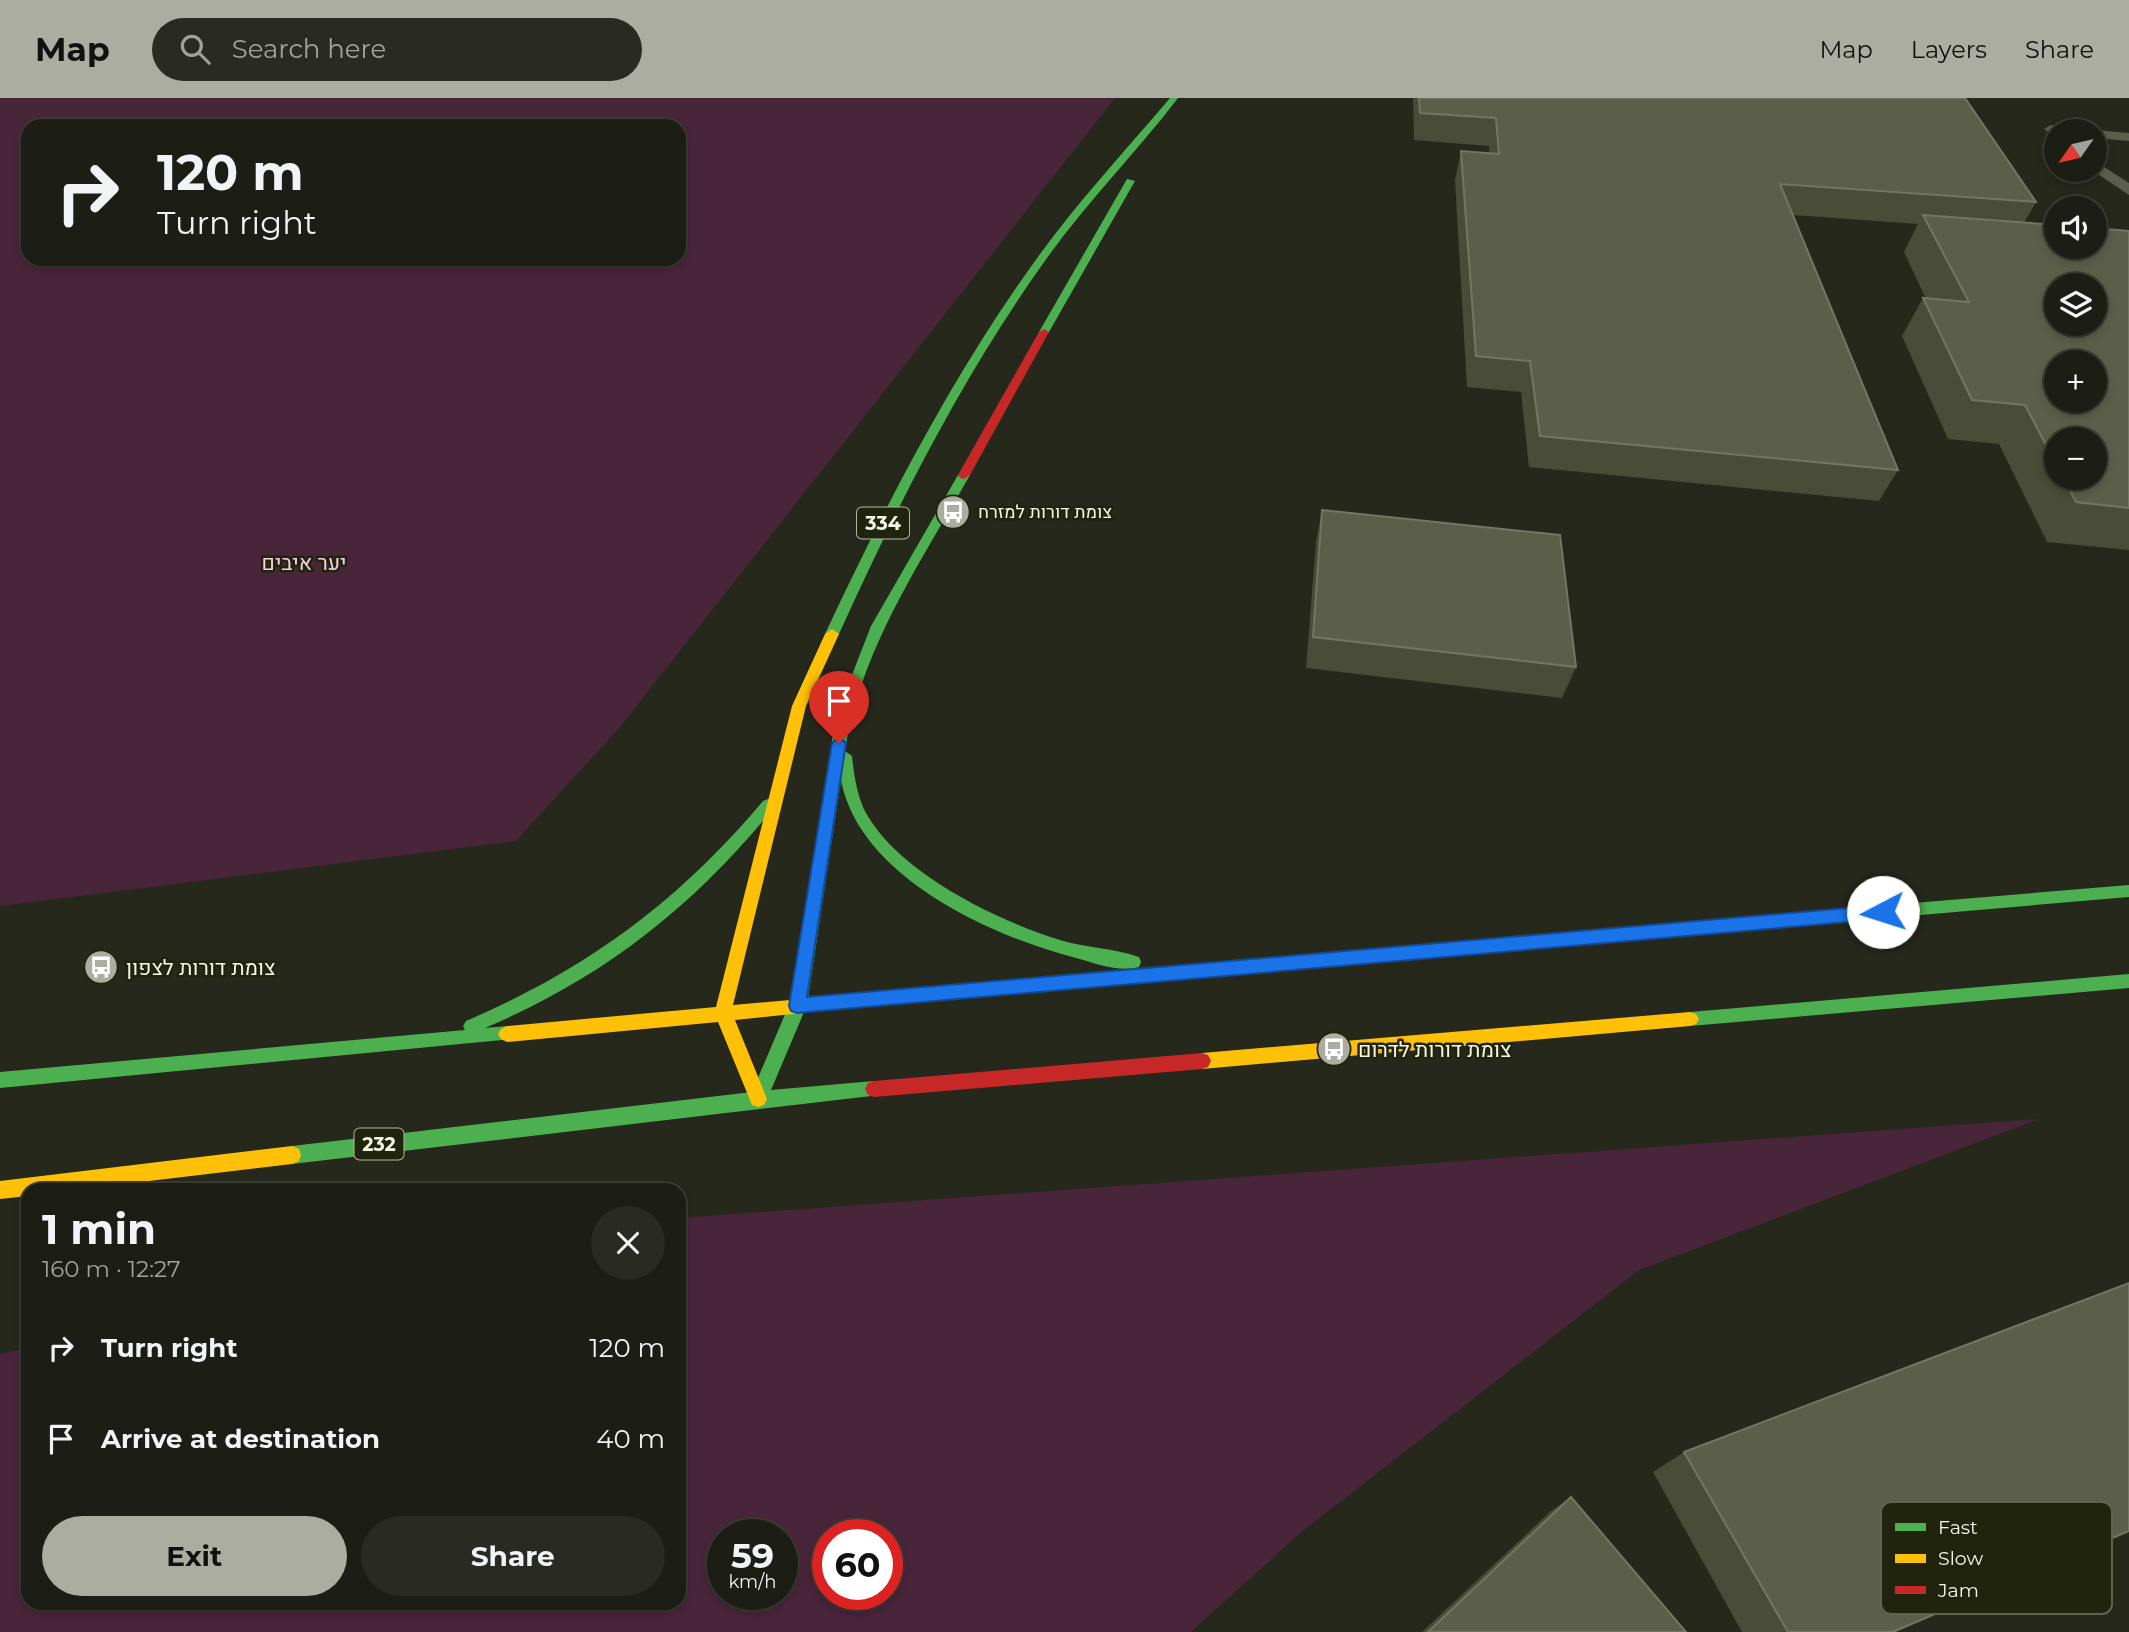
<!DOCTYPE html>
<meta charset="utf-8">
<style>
body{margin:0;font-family:Montserrat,Heebo,sans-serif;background:#292b22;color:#f1f3f6;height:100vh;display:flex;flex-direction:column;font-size:26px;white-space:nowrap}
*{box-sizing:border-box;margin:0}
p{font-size:23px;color:#a0a2a0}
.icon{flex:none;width:38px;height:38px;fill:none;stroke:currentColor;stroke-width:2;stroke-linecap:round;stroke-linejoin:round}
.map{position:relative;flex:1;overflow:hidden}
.details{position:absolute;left:21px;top:1085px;width:665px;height:427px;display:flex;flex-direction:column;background:#1c1e15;border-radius:21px;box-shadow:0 4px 10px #0003,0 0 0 2px #3a3c34}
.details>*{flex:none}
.hud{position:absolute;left:21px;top:21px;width:665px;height:147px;border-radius:21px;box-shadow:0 4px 10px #0003,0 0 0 2px #3a3c34;background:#1c1e15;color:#f1f3f6;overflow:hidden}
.needle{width:46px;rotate:236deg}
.tools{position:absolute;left:2044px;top:21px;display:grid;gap:14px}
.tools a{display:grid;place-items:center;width:63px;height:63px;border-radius:50%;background:#1c1e15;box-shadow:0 4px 10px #0003,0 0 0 2px #3a3c34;font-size:35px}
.speed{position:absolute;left:707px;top:1421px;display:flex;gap:14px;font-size:35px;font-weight:700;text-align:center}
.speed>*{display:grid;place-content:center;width:91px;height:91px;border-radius:50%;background:#1c1e15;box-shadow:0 4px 10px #0003,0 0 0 2px #3a3c34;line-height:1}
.speed small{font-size:18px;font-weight:400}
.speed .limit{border:10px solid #d22;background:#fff;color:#111}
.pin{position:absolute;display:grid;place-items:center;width:60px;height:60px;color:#fff;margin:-72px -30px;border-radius:50% 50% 50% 0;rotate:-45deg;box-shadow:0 0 7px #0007}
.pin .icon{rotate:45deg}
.me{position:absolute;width:77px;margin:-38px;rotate:265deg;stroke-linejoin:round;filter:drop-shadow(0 0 5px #0008)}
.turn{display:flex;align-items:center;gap:24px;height:147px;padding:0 21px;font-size:32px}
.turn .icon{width:91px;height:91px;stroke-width:2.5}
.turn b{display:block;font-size:49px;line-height:60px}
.round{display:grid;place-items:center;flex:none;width:74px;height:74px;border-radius:37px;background:#292b22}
.summary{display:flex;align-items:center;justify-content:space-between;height:119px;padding:0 21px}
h1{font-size:42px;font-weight:700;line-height:52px}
.action{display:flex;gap:14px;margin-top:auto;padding:14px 21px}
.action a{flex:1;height:80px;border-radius:42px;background:#abada0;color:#111;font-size:28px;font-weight:700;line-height:80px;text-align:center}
.action a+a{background:#292b22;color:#f1f3f6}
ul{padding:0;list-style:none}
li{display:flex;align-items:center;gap:21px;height:91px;padding:0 21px}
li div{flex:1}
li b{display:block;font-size:26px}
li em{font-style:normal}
header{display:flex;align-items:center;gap:42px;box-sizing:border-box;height:98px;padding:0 35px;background:#abada0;color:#111}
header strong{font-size:33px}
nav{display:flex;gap:38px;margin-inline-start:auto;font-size:24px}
.search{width:490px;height:63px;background:#292b22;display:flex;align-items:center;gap:18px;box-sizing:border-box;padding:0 24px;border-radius:38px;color:#a0a2a0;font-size:26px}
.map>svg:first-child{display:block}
.green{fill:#49253a;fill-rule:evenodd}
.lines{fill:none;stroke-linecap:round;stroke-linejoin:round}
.lane{fill:#5c5e4d;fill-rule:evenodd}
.fast{fill:#4caf50;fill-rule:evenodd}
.slow{fill:#ffc107;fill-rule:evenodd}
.jam{fill:#c62828;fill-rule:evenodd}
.wall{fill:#494c36;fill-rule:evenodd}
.building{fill:#5b5e49;stroke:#737662;stroke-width:2;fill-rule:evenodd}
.route{fill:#1a73e8;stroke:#114b97;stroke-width:2}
.labels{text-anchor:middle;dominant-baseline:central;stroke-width:5;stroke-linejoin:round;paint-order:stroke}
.far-poi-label{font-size:18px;fill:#f2f5e7;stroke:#20240d;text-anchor:start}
.shield{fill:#20240d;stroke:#b3b6a6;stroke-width:2}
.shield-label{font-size:19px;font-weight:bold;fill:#f2f5e7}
.park-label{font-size:21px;fill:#f5cee3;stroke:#20240d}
.poi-label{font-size:21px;fill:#f2f5e7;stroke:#20240d;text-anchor:start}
.key{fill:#20240d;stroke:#5f634e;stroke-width:2}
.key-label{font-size:19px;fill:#f2f5e7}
</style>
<header>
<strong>Map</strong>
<div class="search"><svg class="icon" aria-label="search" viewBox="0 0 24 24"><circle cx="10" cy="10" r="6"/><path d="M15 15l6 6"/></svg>Search here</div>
<nav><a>Map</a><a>Layers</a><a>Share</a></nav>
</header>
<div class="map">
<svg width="2129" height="1534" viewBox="0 0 2129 1534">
<rect width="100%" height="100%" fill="#26281c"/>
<path class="green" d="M0,0h1115l-495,629 -104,114 -516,65zM28,28h651v133h-651z
M2039,1021l-400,151 -339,263 -109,99h-1191v-278l28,-6v255h651v-385zM723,1437h59v59h-59zM828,1437h59v59h-59z"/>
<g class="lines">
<path class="lane" d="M2051,27l19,2 7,4h-21v6l-12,-8z
M2095,32l34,3v8l-34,-3v-7h-5z
M2095,63l34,22v12l-37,-25h3z"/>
<path class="fast" d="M1170,0h8c-42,55 -91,104 -131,160 -84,117 -149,246 -208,376l-7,5 -5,-2 -2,-3c62,-132 129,-262 215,-380 40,-55 86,-104 130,-156z
M1127,81l8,2 -86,151 -9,2 -1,-2z
M964,373l6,4c-49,87 -110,175 -125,276l7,5c2,19 5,40 14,57 33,60 132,108 194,127 26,8 54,8 79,17l2,5 -2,5c-18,6 -45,-4 -63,-9 -86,-22 -217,-82 -235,-178l-34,225 -36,85 103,-9 6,2 3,6 -3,6 -588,69 -7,-3 -2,-6 2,-6 7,-3 460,-54 37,-87 47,-289 35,-90 87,-151z
M768,701l5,2 3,4 -3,4c-81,99 -170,169 -288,219l22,-2 6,3 3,5 -3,5 -513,49v-16l465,-42 -2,-4 3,-5c121,-52 212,-119 297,-220z
M2129,787v12l-765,66 -6,-2 -2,-5 2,-5 6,-2z
M2129,876v14l-439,38 -6,-2 -3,-5 3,-5 6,-2z"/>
<path class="slow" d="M832,531l7,5 -33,72 -73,299 148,-13 6,2 3,5 -3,5 -152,16 32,79 -3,6 -6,2 -6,-2 -34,-83 -211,20 -6,-3 -3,-5 3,-5 6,-3 209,-19 76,-301 33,-72z
M1364,851l6,2 2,5 -2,5 -6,2 -276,24 -6,-2 -2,-5 2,-5 6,-2z
M1690,914l6,2 3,5 -3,5 -6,2 -488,43 -6,-2 -3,-6 3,-6 6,-2z
M292,1048l7,3 2,6 -2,6 -7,3 -218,26h-46v6l-28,3v-18z"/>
<path class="jam" d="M1044,231l5,3 -79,143 -6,4 -4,-1 -2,-3 81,-143z
M1088,875l6,2 2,5 -2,5 -6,2 -207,19 -6,-2 -3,-5 3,-5 6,-2z
M1202,955l6,2 3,6 -3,6 -6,2 -328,28 -6,-2 -3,-6 3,-6 6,-2z"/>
</g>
<path class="wall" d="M1413,0h552l71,104 -12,21 105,8v319l-82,-8 -48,-98 -51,-5 -46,-103 21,-38 3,1 -22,-47 14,-28 -125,-9 105,255 -19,31 -350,-34 -8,-75 -54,-5 -12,-207 6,-29 28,2v-7l-75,-6zM2056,341l39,39h-39z
M1322,412l254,157 -14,31 -256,-30 10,-126z
M1684,1354l209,180h-151l-89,-160z
M1571,1399l115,135h-264l129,-121z"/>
<path class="building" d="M1419,0h546l71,104 -256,-18 118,286 -358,-34 -10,-75 -54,-5 -15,-205 38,3 -3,-36 -76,-5z
M1923,117l133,10v22h39v-19l34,3v277l-53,-6 -13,-24h32v-39h-39v25l-31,-59 -53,-5 -49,-102 46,4zM2056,187h39v39h-39zM2056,264h39v39h-39z
M1322,412l238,25 16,132 -263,-30z
M2129,1185v248l-236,101h-105l-104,-180z
M1571,1399l115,135h-258z"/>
<path class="route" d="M839,639l7,6 -39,254 1076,-92 6,2 3,5 -3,5 -6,2 -1086,94 -6,-2 -2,-5 43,-263z"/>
<defs>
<g id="bus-disc" transform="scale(1.75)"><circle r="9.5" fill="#abada0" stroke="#20240d"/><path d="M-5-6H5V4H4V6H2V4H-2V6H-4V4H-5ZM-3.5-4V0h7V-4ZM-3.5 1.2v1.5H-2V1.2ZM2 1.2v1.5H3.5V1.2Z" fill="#fff"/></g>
</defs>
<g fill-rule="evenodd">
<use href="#bus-disc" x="953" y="414"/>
<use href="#bus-disc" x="101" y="869"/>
<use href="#bus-disc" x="1334" y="951"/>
</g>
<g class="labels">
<g class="far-poi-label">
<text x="978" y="414">צומת דורות למזרח</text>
</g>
<g class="shield">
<rect x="857" y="409.5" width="52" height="31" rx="5"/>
<rect x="354.5" y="1030.5" width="49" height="31" rx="5"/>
</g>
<g class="shield-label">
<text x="883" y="425">334</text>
<text x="379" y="1046">232</text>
</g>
<g class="park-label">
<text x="304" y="464">יער איבים</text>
</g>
<g class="poi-label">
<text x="126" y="869">צומת דורות לצפון</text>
<text x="1358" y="951">צומת דורות לדרום</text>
</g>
</g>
<rect x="1881" y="1404" width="231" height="112" rx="10" class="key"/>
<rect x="1895" y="1425" width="31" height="8" fill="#4caf50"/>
<rect x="1895" y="1456" width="31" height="9" fill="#ffc107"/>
<rect x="1895" y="1488" width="31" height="8" fill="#c62828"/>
<g class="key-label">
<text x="1938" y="1436">Fast</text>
<text x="1938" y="1467">Slow</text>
<text x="1938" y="1499">Jam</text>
</g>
</svg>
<div class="tools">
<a><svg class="needle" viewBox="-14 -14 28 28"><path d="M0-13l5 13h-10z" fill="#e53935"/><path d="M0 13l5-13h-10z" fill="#a0a2a0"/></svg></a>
<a><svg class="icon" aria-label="sound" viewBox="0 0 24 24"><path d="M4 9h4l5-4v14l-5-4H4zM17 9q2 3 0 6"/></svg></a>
<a><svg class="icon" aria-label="layers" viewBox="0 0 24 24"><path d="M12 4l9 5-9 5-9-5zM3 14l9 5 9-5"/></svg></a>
<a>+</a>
<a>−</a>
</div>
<div class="speed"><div>59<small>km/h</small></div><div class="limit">60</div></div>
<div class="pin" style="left:839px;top:645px;background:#d93025"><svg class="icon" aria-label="arrive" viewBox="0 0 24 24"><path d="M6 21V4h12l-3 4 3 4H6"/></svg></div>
<svg class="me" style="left:1883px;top:814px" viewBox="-20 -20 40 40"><circle r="19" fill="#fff"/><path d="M0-13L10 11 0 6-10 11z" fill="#1a73e8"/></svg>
<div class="hud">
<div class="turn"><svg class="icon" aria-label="right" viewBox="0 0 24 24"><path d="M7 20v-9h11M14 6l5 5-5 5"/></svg><div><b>120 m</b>Turn right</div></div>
</div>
<section class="details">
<div class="summary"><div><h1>1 min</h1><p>160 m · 12:27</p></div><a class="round"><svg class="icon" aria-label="close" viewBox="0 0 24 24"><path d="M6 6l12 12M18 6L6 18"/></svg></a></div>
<ul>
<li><svg class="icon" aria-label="right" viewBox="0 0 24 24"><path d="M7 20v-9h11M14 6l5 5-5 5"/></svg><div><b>Turn right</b></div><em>120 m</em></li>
<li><svg class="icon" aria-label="arrive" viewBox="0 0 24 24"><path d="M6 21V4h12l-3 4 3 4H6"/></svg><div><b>Arrive at destination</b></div><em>40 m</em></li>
</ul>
<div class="action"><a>Exit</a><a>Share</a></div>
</section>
</div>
